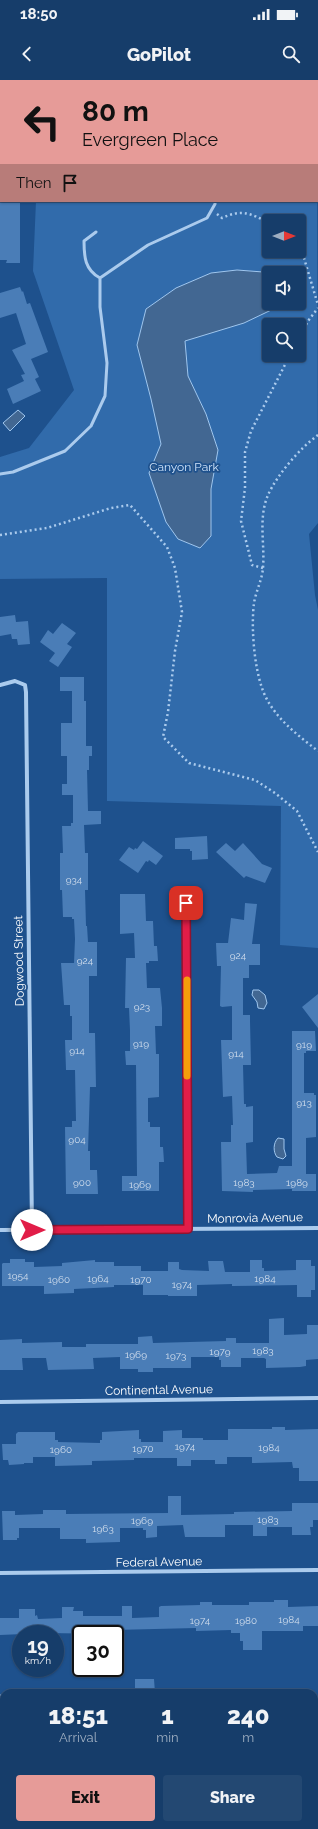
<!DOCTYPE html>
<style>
body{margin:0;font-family:Raleway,sans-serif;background:#234872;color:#f1f3f6;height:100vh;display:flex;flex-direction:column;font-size:15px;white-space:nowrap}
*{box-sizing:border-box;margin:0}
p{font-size:13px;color:#9eaec1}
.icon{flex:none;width:22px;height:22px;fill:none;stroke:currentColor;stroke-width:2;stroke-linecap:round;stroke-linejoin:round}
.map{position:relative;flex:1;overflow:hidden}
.side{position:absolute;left:0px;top:1609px;width:318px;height:140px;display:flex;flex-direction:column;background:#163d6a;border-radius:12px 12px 0 0;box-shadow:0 1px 3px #0004,0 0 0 1px #35567e}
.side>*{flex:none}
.guide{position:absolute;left:0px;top:0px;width:318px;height:122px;box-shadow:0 1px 3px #0004,0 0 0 1px #35567e;background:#e69b98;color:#111;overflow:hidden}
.needle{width:26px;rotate:90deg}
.controls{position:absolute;left:262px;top:134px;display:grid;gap:8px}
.controls a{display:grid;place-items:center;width:44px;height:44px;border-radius:4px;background:#163d6a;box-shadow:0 1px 3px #0004,0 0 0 1px #35567e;font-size:20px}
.speed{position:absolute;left:12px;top:1545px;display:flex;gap:8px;font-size:20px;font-weight:700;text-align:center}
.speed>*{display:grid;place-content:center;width:52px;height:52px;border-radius:50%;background:#163d6a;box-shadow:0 1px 3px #0004,0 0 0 1px #35567e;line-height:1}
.speed small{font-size:10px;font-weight:400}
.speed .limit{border:2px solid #111;border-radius:6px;background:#fff;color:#111}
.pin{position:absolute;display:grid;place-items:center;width:34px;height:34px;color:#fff;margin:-17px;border-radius:8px;box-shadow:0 2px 6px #0006}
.me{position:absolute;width:44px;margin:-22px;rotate:90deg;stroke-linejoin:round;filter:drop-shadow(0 0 3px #0008)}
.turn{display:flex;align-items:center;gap:14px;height:84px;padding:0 16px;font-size:18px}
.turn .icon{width:52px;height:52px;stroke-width:2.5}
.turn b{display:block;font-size:28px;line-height:34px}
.then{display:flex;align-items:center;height:38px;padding:0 16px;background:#0003;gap:8px;font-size:15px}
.eta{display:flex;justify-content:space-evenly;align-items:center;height:68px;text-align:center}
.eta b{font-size:24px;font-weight:800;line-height:28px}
.cta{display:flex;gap:8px;margin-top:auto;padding:8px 16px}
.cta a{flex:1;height:46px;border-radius:4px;background:#e69b98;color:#111;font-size:16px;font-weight:800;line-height:46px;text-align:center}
.cta a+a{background:#234872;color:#f1f3f6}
.status{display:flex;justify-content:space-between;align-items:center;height:28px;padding:0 20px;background:#163d6a;direction:ltr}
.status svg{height:11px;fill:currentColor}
header{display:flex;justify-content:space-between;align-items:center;height:52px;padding:0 16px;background:#163d6a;font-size:18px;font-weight:800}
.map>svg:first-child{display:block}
.green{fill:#316bab;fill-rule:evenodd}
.water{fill:#426792;stroke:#9fc6ee}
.building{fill:#4a7db7}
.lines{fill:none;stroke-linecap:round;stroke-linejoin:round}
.path{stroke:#abcbed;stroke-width:2.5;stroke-dasharray:2 3;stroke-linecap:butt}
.lane{stroke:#abcbed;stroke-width:3}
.street{stroke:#abcbed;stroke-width:4}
.route-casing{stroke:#92132f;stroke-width:10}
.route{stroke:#e11d48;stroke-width:7}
.slow{stroke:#f59e0b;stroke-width:7}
.labels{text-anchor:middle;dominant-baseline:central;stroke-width:3.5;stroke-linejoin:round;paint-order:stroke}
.number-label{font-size:10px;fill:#d2deed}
.park-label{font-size:12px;fill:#d1e4f9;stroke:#1e518d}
.street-label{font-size:12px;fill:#fff;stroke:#1e518d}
</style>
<div class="status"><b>18:50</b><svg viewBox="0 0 49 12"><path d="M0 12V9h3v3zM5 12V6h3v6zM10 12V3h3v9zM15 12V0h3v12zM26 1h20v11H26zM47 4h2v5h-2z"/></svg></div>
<header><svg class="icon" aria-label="back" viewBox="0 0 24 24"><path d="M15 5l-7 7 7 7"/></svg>GoPilot<svg class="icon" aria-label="search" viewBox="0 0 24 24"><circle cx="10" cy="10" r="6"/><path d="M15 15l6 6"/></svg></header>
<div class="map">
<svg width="318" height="1749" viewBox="0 0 318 1749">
<rect width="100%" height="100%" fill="#1e518d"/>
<path class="green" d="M317,48l1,395 -9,11 6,61 3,15v338l-38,-3 1,-139 -174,-5v-223l-107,1v-122l29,-9 45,-58 -41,-119 3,-70h281zM269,141h30v30h-30zM269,193h30v30h-30zM269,245h30v30h-30z"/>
<path class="water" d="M237,190l39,3h-7v30h17l-42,20 -59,18 3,35 18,38 12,36 -7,39v47l-11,12 -22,-9 -12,-17 -17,-49 12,-29 -10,-45 -14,-54 9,-36 30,-21 35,-15z
M18,330l7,6 -15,15 -7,-8z
M253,910h6l6,5 2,8 -3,6 -6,-1 -1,-6 -5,-7z
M278,1058l6,1v10l2,7 -3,3 -6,-2c-4,-5 -4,-14 1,-19z"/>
<path class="building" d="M0,121h20v62h-14l1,-3h-7z
M20,207l2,5 1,-1 4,13 3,-1 18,49 -17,7 8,18 -4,2 6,12 -28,13 -6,-15 17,-8 -3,-6 4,-1 -13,-24 14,-6 -10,-31 -16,5v-25z
M15,535l1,7 12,-1 2,23 -12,1 -1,-6h-5l-1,-5 -11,2v-19z
M62,543l14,10 -9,11 5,3 -14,20 -9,-6 6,-8 -15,-11 8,-12 5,4z
M60,597h24v24h2v45h6v10h-3v14h-2l1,41h13v13l-17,1 1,28h3v37h-3l1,36h1l1,16h9v34h-8v57h6l1,54h-6l-2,64h2v19h7l1,24h-32l-1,-67h7v-6h4l-1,-51h-9l-1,-30h7v-24h-2v-11h-6l-3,-42h13l1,-24 -1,-20h-2v-2h-9l-1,-27h-2v-37h3l-1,-27h9v-3h2v-28h-11v-11h5v-28h-6v-33h11v-32h-12z
M207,756l1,23 -16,1v-9h-2v-2h-15v-11z
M143,761l20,15 -7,9 -7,-5 -1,2 -2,-1 -8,12 -19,-13 10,-13 5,3 1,-2 2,1z
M226,763l9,8 8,-8 19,21 10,4 -7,15 -19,-7 -2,2 -28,-26z
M120,814h25l1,27h7l1,25h3l1,15h-9v2h-3l1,25h13l2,20v18h-7l1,28h3v43l-11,1v24h2v5h10v20h3l1,15h-5v29h-37v-15h15l-1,-111h-10l-1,-14h5v-21l-1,-22h-4l1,-50h9l-1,-25 -14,1z
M245,823l12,1 -5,40h8v21h-11v13h-6v37h7v6l1,44h-8l1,39h2v3l7,-1v36l-7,1 1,31 30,-1 2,-7h13v-135h23l1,20h-10v2h-2v40h10v2h2v42l-10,1v36h10v17h-24v-2l-39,1v2l-31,-1 -1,-49h10v-17h2l-1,-29 -9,1 -2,-57h11v-34l-10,1 -2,-1 1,-40h-4l-1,-23h12l3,-25 13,2z
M318,914v34l-16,-21z
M10,1179h15v3h9v5l28,-1v-3l33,-3v2h19v4h27v5h27v-9h11v7l3,1 27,1 -1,-10h15l2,11h25v-12h12v8h2v3l32,-1v-10h15v6h4v24h-4v7h-14v-12l-65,1v-2l-35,1v11h-29v-1h-25v-10h-29v2l-40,2v4l-30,1v-8h-42v-22l1,-1h7z
M284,1238v17l23,-1v-9h11v34l-12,1v6l-6,1 -34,1v-9l-2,-1h-23v9h-20v-7h-2v-3h-28v11h-38v4h-15v-3h-18v-12l-27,1 1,11 -46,1 -2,-12h-24l1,12h-23v-30l22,-1v4l40,-1v5h24v-3h52v-7l14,-1 1,7 73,-2v-3h10v5h33v-24z
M272,1347h13v3l33,-1v52h-19v-13h-6l-1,-6 -40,1v-6h-25v7h-12v-4h-24v6h-14v-8h-43v2l-42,1v4l-37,1v-9h-22v6h-9v1l-15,1 -1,-5h-5l-1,-16h14v-10l2,-2h37v8h3v2l42,1v-3h2v-8l37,-2v9h2v3h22v-11l19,-1v8h21v2h25v-11h44z
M168,1416h13v19l53,-1v-2l58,-1v-8h26v17h-5v7h-3l1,8h-19v-8h-25v9h-14v-11h-28v12h-40l-2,-12 -26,1v11l-11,1v-8h-3v-2h-23v14l-34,1v-4h-26v-11h-41v10h-2v2h-14l-1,-29h13v4l28,-1v-4h23v4l102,-1z
M274,1520h14v7l30,-1v20h-15v5h-41v19h-19v-9h-3v-8h-9v-3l-35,1v-3l-82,2v4l-68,-1 -46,2v-17h19v-9h16v7l2,-1 1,4 24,-1v-11h12l-1,4h10v5h39v-10h10v12l27,-1v-10l2,-1 39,-1v-3h12v3h37v-3h25z
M135,1599h19l1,14h-20z"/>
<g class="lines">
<path class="path" d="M217,134l5,4c20,-9 28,-5 47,5
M299,169l5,9 14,47
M299,258l9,-17 10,-13
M318,355c-18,13 -41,40 -50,60 -10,23 -3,49 -5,73 -1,12 -7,23 -9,35 -3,24 0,62 8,85 9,27 34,46 56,63
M0,455l47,-7 64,-20 19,-3 37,42 8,21 7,44 -7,39 -7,61 -5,25 26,26 66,17 20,13 22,18 21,41
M263,488l-11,-3 -11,-44 4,-33v-36l6,-21 39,-76"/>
<path class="lane" d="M96,152l-12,9c0,16 1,29 16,37l48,-33 59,-27 8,-14v-3
M0,394l13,-2 52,-21 26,-25 14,-30 2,-33 -7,-56v-29
M0,1616h4
M0,1671l4,-1
M155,1745v4
M213,1745v4"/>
<path class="street" d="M0,91h1
M0,605l15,-4 10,4 1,7 6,538
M186,823l2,326
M0,1150l318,-2
M0,1322l318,-4
M0,1493l318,-3"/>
</g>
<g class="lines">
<g class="route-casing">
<path id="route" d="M32,1150l156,-1 -2,-326"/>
</g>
<use href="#route" class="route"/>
<path class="slow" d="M187,900v96"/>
</g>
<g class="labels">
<g class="number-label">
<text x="74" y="799">934</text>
<text x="238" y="875">924</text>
<text x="85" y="880">924</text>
<text x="142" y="926">923</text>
<text x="141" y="963">919</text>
<text x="304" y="964">919</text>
<text x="77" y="970">914</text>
<text x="236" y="973">914</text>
<text x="304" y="1022">913</text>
<text x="77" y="1059">904</text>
<text x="82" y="1102">900</text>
<text x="244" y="1102">1983</text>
<text x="297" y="1102">1989</text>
<text x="140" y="1104">1969</text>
<text x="18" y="1195">1954</text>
<text x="98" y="1198">1964</text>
<text x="265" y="1198">1984</text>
<text x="59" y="1199">1960</text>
<text x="141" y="1199">1970</text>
<text x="182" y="1204">1974</text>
<text x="263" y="1270">1983</text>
<text x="220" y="1271">1979</text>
<text x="136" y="1274">1969</text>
<text x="176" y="1275">1973</text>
<text x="185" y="1366">1974</text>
<text x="269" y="1367">1984</text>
<text x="143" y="1368">1970</text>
<text x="61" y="1369">1960</text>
<text x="268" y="1439">1983</text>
<text x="142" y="1440">1969</text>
<text x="103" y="1448">1963</text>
<text x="289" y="1539">1984</text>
<text x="200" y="1540">1974</text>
<text x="246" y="1540">1980</text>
</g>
<g class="park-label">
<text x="184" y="387">Canyon Park</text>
</g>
<g class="street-label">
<text transform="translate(19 881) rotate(-91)">Dogwood Street</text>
<text transform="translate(255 1138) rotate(-1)">Monrovia Avenue</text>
<text transform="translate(159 1310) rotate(-1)">Continental Avenue</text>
<text transform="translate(159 1482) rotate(-1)">Federal Avenue</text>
</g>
</g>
</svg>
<div class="controls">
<a><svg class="needle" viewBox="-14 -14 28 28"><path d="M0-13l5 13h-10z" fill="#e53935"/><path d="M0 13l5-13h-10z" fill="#9eaec1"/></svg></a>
<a><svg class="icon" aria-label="sound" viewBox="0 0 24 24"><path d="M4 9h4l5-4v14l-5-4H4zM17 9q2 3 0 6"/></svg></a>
<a><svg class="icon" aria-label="search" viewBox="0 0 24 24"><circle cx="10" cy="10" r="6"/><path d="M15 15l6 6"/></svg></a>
</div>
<div class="speed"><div>19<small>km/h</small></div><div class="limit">30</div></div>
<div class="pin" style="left:186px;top:823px;background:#d93025"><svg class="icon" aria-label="arrive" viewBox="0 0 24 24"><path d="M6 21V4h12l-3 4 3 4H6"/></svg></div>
<svg class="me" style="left:32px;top:1150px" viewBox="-20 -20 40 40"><circle r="19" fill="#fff"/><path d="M0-13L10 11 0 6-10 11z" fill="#e11d48"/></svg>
<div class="guide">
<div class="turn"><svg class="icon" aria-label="left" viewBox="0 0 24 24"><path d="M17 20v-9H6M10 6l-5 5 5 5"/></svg><div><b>80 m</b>Evergreen Place</div></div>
<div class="then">Then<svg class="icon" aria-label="arrive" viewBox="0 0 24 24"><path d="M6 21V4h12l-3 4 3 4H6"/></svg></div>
</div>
<section class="side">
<div class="eta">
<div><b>18:51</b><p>Arrival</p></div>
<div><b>1</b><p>min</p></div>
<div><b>240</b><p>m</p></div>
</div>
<div class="cta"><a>Exit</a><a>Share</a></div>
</section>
</div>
